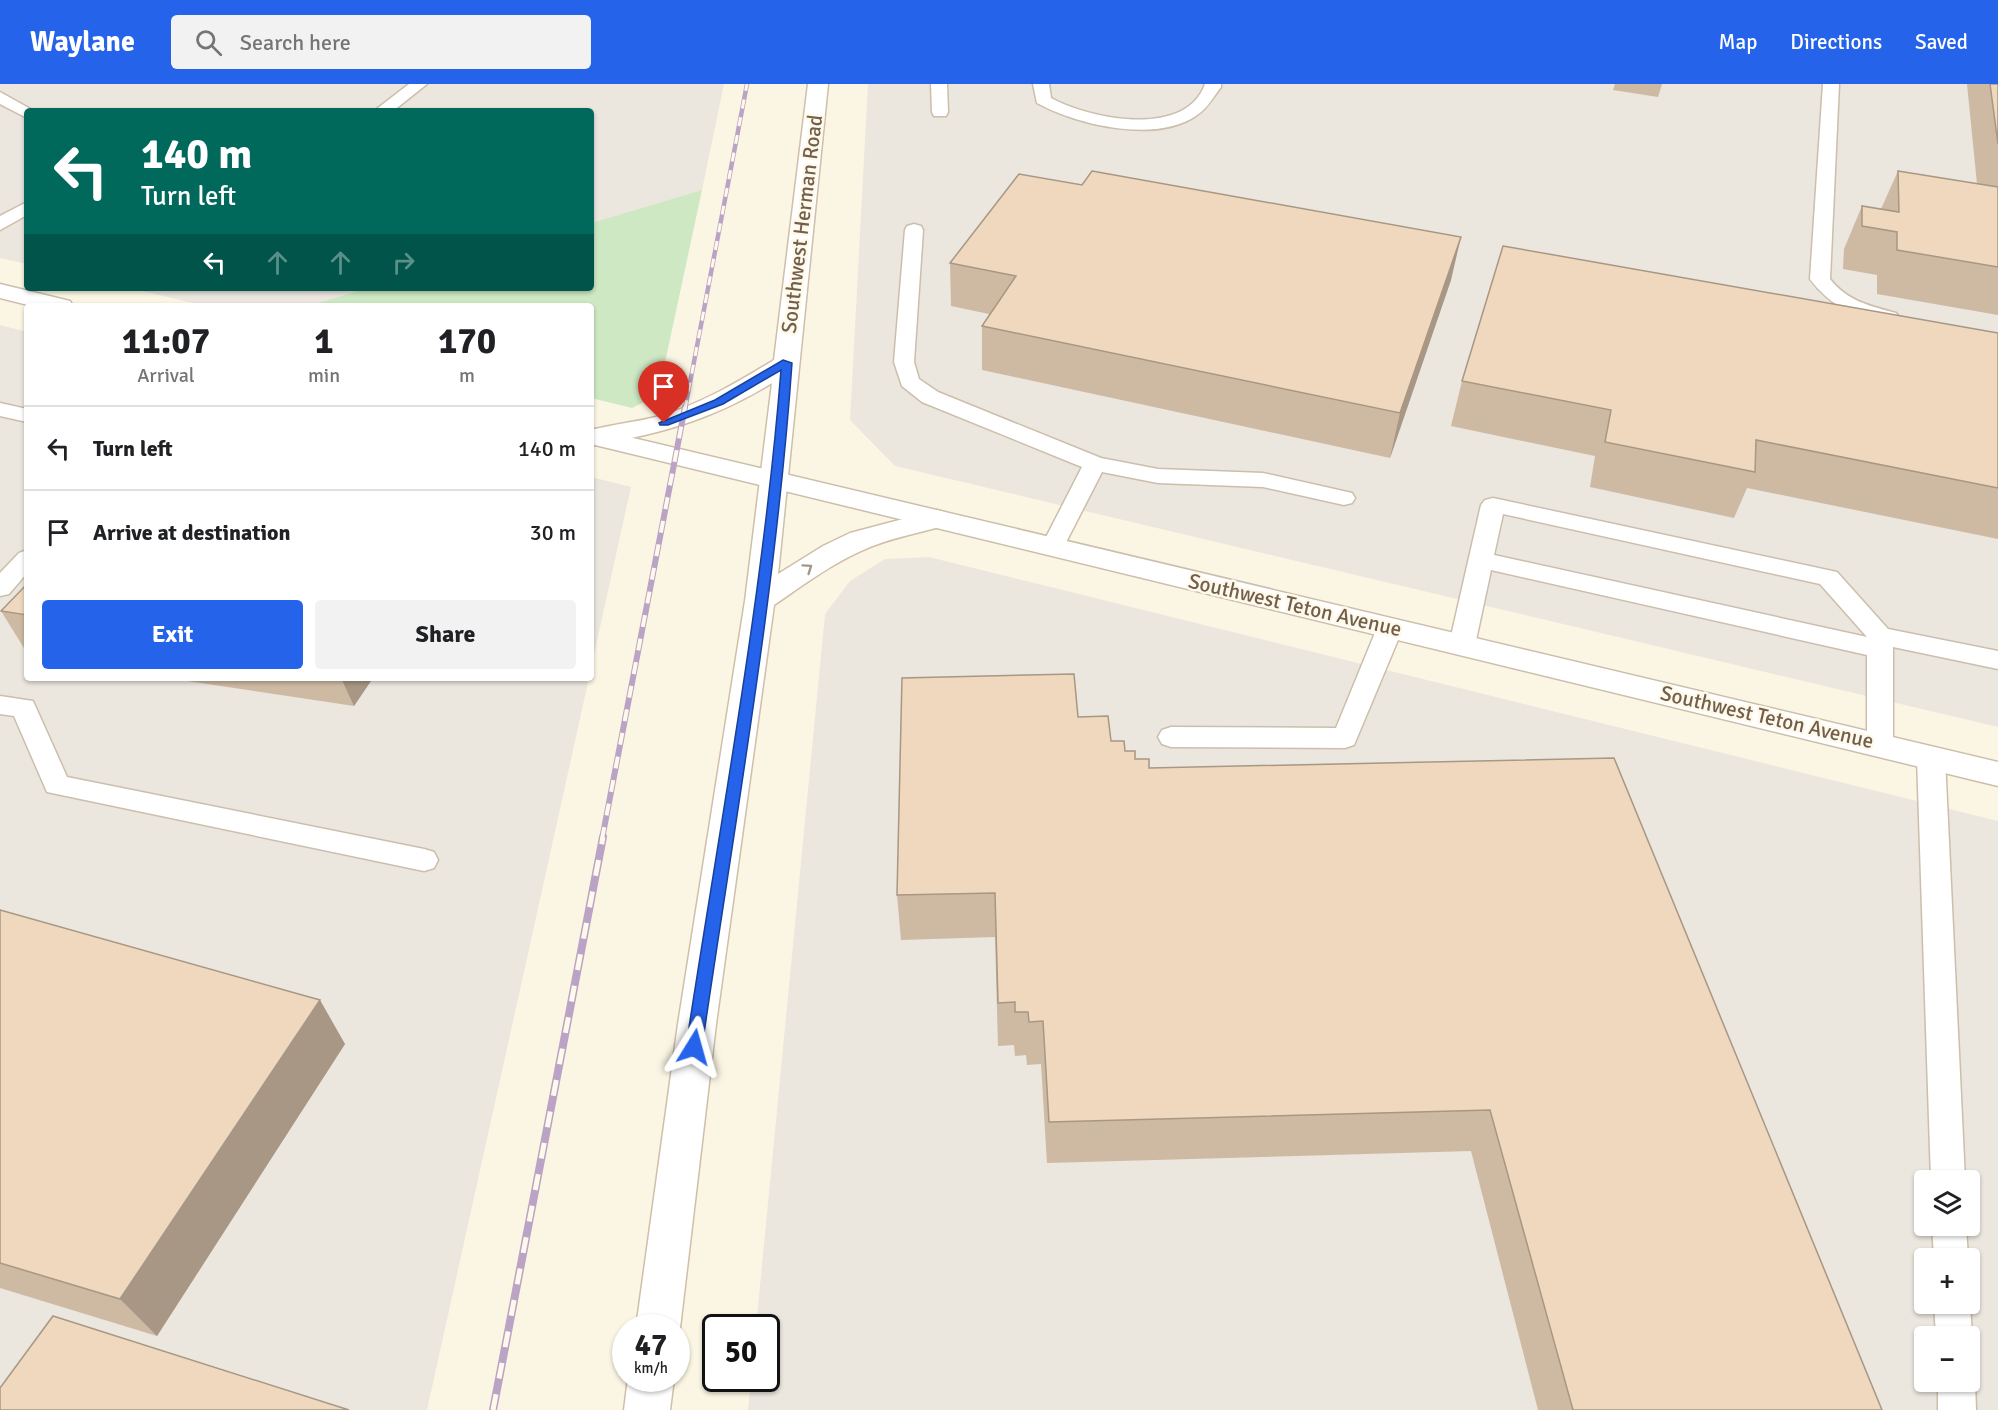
<!DOCTYPE html>
<meta charset="utf-8">
<style>
body{margin:0;font-family:Signika,sans-serif;background:#f2f2f2;color:#202124;height:100vh;display:flex;flex-direction:column;font-size:22px;white-space:nowrap}
*{box-sizing:border-box;margin:0}
p{font-size:20px;color:#757577}
.icon{flex:none;width:33px;height:33px;fill:none;stroke:currentColor;stroke-width:2;stroke-linecap:round;stroke-linejoin:round}
.map{position:relative;flex:1;overflow:hidden}
.panel{position:absolute;left:24px;top:219px;width:570px;height:378px;display:flex;flex-direction:column;background:#fff;border-radius:6px;box-shadow:0 2px 4px #0004}
.panel>*{flex:none}
.banner{position:absolute;left:24px;top:24px;width:570px;height:183px;border-radius:6px;box-shadow:0 2px 4px #0004;background:#00695c;color:#fff;overflow:hidden}
.controls{position:absolute;left:1914px;top:1086px;display:grid;gap:12px}
.controls a{display:grid;place-items:center;width:66px;height:66px;border-radius:6px;background:#fff;box-shadow:0 2px 4px #0004;font-size:30px}
.speed{position:absolute;left:612px;top:1230px;display:flex;gap:12px;font-size:30px;font-weight:700;text-align:center}
.speed>*{display:grid;place-content:center;width:78px;height:78px;border-radius:50%;background:#fff;box-shadow:0 2px 4px #0004;line-height:1}
.speed small{font-size:15px;font-weight:400}
.speed .limit{border:3px solid #111;border-radius:9px;background:#fff;color:#111}
.pin{position:absolute;display:grid;place-items:center;width:51px;height:51px;color:#fff;margin:-62px -26px;border-radius:50% 50% 50% 0;rotate:-45deg;box-shadow:0 0 6px #0007}
.pin .icon{rotate:45deg}
.me{position:absolute;width:66px;margin:-33px;rotate:8deg;stroke-linejoin:round;filter:drop-shadow(0 0 4px #0008)}
.turn{display:flex;align-items:center;gap:21px;height:126px;padding:0 18px;font-size:27px}
.turn .icon{width:78px;height:78px;stroke-width:2.5}
.turn b{display:block;font-size:42px;line-height:51px}
.lanes{display:flex;align-items:center;height:57px;padding:0 18px;background:#0003;justify-content:center;gap:30px;direction:ltr}
.lanes .off{opacity:.35}
.eta{display:flex;justify-content:space-evenly;align-items:center;height:102px;text-align:center}
.eta b{font-size:36px;font-weight:700;line-height:42px}
.cta{display:flex;gap:12px;margin-top:auto;padding:12px 18px}
.cta a{flex:1;height:69px;border-radius:6px;background:#2563eb;color:#fff;font-size:24px;font-weight:700;line-height:69px;text-align:center}
.cta a+a{background:#f2f2f2;color:#202124}
ul{padding:0;list-style:none}
li{display:flex;align-items:center;gap:18px;height:84px;padding:0 18px;border-top:2px solid #e0e0e0}
li div{flex:1}
li b{display:block;font-size:22px}
li em{font-style:normal}
header{display:flex;align-items:center;gap:36px;box-sizing:border-box;height:84px;padding:0 30px;background:#2563eb;color:#fff}
header strong{font-size:28px}
nav{display:flex;gap:33px;margin-inline-start:auto;font-size:21px}
.search{width:420px;height:54px;background:#f2f2f2;display:flex;align-items:center;gap:15px;box-sizing:border-box;padding:0 21px;border-radius:6px;color:#757577;font-size:22px}
.map>svg:first-child{display:block}
.industrial{fill:#ebe6de;fill-rule:evenodd}
.green{fill:#cde8c3}
.lines{fill:none;stroke-linecap:round;stroke-linejoin:round}
.service-casing{stroke:#ccbeab;stroke-width:3}
.tertiary-casing{stroke:#ccbeab;stroke-width:3}
.secondary-casing{stroke:#cfbfa9;stroke-width:3}
.service{fill:#fff;fill-rule:evenodd}
.tertiary{fill:#fff;fill-rule:evenodd}
.secondary{fill:#fff;fill-rule:evenodd}
.rail-far2-casing{stroke:#baa3c4;stroke-width:4.5}
.rail-far1-casing{stroke:#baa3c4;stroke-width:6}
.rail-casing{stroke:#baa3c4;stroke-width:8}
.rail-far2{stroke:#fef9ea;stroke-width:3;stroke-dasharray:9;stroke-linecap:butt}
.rail-far1{stroke:#fef9ea;stroke-width:4;stroke-dasharray:12;stroke-linecap:butt}
.rail{stroke:#fef9ea;stroke-width:5;stroke-dasharray:16;stroke-linecap:butt}
.wall{fill:#cebaa3}
.shaded-wall{fill:#a79784}
.building{fill:#efd8bd;stroke:#a79784;stroke-width:1.5}
.oneway{stroke:#a3978a}
.route{fill:#2563eb;stroke:#184099;stroke-width:1.5}
.labels{text-anchor:middle;dominant-baseline:central;stroke-width:5;stroke-linejoin:round;paint-order:stroke}
.street-label{font-size:21px;fill:#725f4b;stroke:#fef9ea}
</style>
<header>
<strong>Waylane</strong>
<div class="search"><svg class="icon" aria-label="search" viewBox="0 0 24 24"><circle cx="10" cy="10" r="6"/><path d="M15 15l6 6"/></svg>Search here</div>
<nav><a>Map</a><a>Directions</a><a>Saved</a></nav>
</header>
<div class="map">
<svg width="1998" height="1326" viewBox="0 0 1998 1326">
<rect width="100%" height="100%" fill="#fbf6e4"/>
<path class="industrial" d="M0,0h724l-22,106 -111,33v-112h-564v153l-27,-6z
M868,0h1130v643l-1103,-261 -45,-46z
M129,204h239l-61,18h-101z
M0,241l27,7v346h562l-162,732h-427z
M591,393l40,10 -40,181z
M929,473l1069,264v589h-1250l3,-31 15,-1v-50l-10,-1 69,-713 25,-33 35,-22zM1924,1096h46v46h-46zM1924,1174h46v46h-46zM1924,1252h46v46h-46z"/>
<path class="green" d="M702,106l-44,205 -26,13 -41,-10v-92h-284l61,-18h223v-65z"/>
<g class="lines">
<g class="service-casing">
<path id="service" d="M409,0h18l-34,27h-19z
M931,0h16l1,28 -2,4h-12l-2,-4z
M1033,0h16l2,14c38,21 135,41 154,-14h16v3c-7,9 -14,22 -24,28 -40,29 -120,10 -160,-12z
M1823,0h16l-9,195c17,22 40,27 66,34l3,4 -3,4c-29,8 -69,-18 -86,-42z
M0,8l34,19h-7v7l-27,-14z
M27,118v13l-27,15v-14z
M914,140l7,2 2,4 -9,132 5,17 19,13 163,66 57,11 105,4 89,20 3,5 -3,5 -8,2 -81,-18 -105,-4 -56,-11 -41,80 -8,3 -8,-3 -4,-5 41,-80 -160,-65 -20,-16 -8,-24 11,-132 2,-4z
M0,319l27,6v13l-27,-6z
M1493,414l344,74 51,57 110,22v18l-105,-22v97l-3,7 -10,3 -10,-3 -3,-7v-89l-376,-85 -16,75 -4,6 -9,3 -9,-3 -4,-6 32,-140 4,-5zM1503,430l317,70 47,53 -373,-82z
M27,466v23l-18,21 -9,2v-23l19,-20z
M1390,536l9,2 4,6 -49,117 -9,3 -174,-1 -9,-3 -4,-7 4,-7 9,-3 165,1 41,-100 4,-6z
M0,612l33,5 34,76 357,72 10,3 4,8 -4,8 -10,3 -377,-79 -33,-76 -14,-2z
M1931,664l10,3 4,7 20,422h-34l-14,-422 4,-7z
M1932,1142h34l2,32h-34z
M1970,1219l2,33 -2,7v-7h-34l-2,-32z
M1970,1285l5,13 1,28h-38v-28h32z"/>
</g>
<g class="tertiary-casing">
<path id="tertiary" d="M0,200l70,17 3,5h-41l-32,-8z
M591,344l1407,334v24l-1407,-342z"/>
</g>
<g class="secondary-casing">
<path id="secondary" d="M808,0h20l-50,490 45,-28 27,-13 87,-23 10,3 4,6 -4,6c-25,7 -52,12 -77,22 -35,14 -65,37 -96,58l-58,419 -36,304 -4,9v-9h-40l42,-304 67,-423 27,-218c-58,36 -111,51 -177,62l-4,-1v-14c23,-6 46,-8 69,-14 41,-12 78,-34 114,-56z
M628,1294h46l-4,32h-46z"/>
</g>
<use href="#service" class="service"/>
<use href="#tertiary" class="tertiary"/>
<use href="#secondary" class="secondary"/>
<g class="rail-far2-casing">
<path id="rail-far2" d="M685,325l62,-325"/>
</g>
<g class="rail-far1-casing">
<path id="rail-far1" d="M602,755l83,-432"/>
</g>
<g class="rail-casing">
<path id="rail" d="M493,1326l110,-573"/>
</g>
<use href="#rail-far2" class="rail-far2"/>
<use href="#rail-far1" class="rail-far1"/>
<use href="#rail" class="rail"/>
</g>
<path class="wall" d="M1615,0h47l-4,13 -45,-7z
M1967,0h31v231l-121,-21v-19l-34,-6 1,-20 18,-43 19,3 17,-38 79,13z
M950,179l501,17 -61,178 -408,-88v-44l7,-12 -38,-8z
M1998,249v206l-251,-51 -13,30 -144,-31 5,-31 -144,-30 11,-45z
M27,500v69l-26,-42z
M167,594h206l-19,28z
M1078,633l33,24 38,27 733,642h-344l-67,-259 -424,12 -6,-99 -14,1 -1,-10 -11,1 -1,-11 -16,1 -3,-109 -94,3 -4,-45z
M0,826l345,134 -188,292 -157,-48z"/>
<path class="shaded-wall" d="M591,50l3,15 -3,3z
M1461,153l-10,43 -61,178 10,-45z
M341,594h32l-19,28z
M320,916l25,44 -188,292 -37,-37z"/>
<path class="building" d="M1990,0h8v60z
M1092,87l369,66 -61,176 -418,-87 34,-50 -66,-13 69,-89 63,11z
M1898,87l100,16v80l-101,-17v-18l-35,-6v-20l37,6z
M1503,162l495,87v155l-242,-48 -1,32 -150,-30 6,-32 -149,-29z
M27,500v31l-26,-4z
M1074,590l4,43 30,-1 3,25h13l1,10h10v8h14v9l465,-10 268,652h-309l-83,-300 -441,12 -6,-101 -14,1 -1,-10h-13v-10l-17,1 -3,-110 -98,2 5,-217z
M0,826l320,90 -200,299 -120,-36z
M53,1232l296,94h-349v-22z"/>
<defs><path id="oneway-chevron" d="M-2-3.5L2.5 0L-2 3.5" fill="none" stroke-width="1.6" stroke-linecap="round" stroke-linejoin="round" transform="scale(1.5)"/></defs>
<use class="oneway" href="#oneway-chevron" transform="translate(808 484) rotate(-35)"/>
<path class="route" d="M783,276l9,3c-16,229 -57,457 -90,684l-2,5 -6,2 -6,-2 -2,-5c34,-224 77,-450 95,-677l-58,34 -55,21h-8l-1,-2 56,-23z"/>
<g class="labels">
<g class="street-label">
<text transform="translate(802 140) rotate(-83)">Southwest Herman Road</text>
<text transform="translate(1295 521) rotate(13)">Southwest Teton Avenue</text>
<text transform="translate(1767 633) rotate(13)">Southwest Teton Avenue</text>
</g>
</g>
</svg>
<div class="controls">
<a><svg class="icon" aria-label="layers" viewBox="0 0 24 24"><path d="M12 4l9 5-9 5-9-5zM3 14l9 5 9-5"/></svg></a>
<a>+</a>
<a>−</a>
</div>
<div class="speed"><div>47<small>km/h</small></div><div class="limit">50</div></div>
<div class="pin" style="left:664px;top:339px;background:#d93025"><svg class="icon" aria-label="arrive" viewBox="0 0 24 24"><path d="M6 21V4h12l-3 4 3 4H6"/></svg></div>
<svg class="me" style="left:694px;top:963px" viewBox="-20 -20 40 40"><path d="M0-17L14 15 0 8-14 15z" fill="#2563eb" stroke="#fff" stroke-width="4"/></svg>
<div class="banner">
<div class="turn"><svg class="icon" aria-label="left" viewBox="0 0 24 24"><path d="M17 20v-9H6M10 6l-5 5 5 5"/></svg><div><b>140 m</b>Turn left</div></div>
<div class="lanes"><svg class="icon" aria-label="left" viewBox="0 0 24 24"><path d="M17 20v-9H6M10 6l-5 5 5 5"/></svg><svg class="icon off" aria-label="ahead" viewBox="0 0 24 24"><path d="M12 20V5M6 11l6-6 6 6"/></svg><svg class="icon off" aria-label="ahead" viewBox="0 0 24 24"><path d="M12 20V5M6 11l6-6 6 6"/></svg><svg class="icon off" aria-label="right" viewBox="0 0 24 24"><path d="M7 20v-9h11M14 6l5 5-5 5"/></svg></div>
</div>
<section class="panel">
<div class="eta">
<div><b>11:07</b><p>Arrival</p></div>
<div><b>1</b><p>min</p></div>
<div><b>170</b><p>m</p></div>
</div>
<ul>
<li><svg class="icon" aria-label="left" viewBox="0 0 24 24"><path d="M17 20v-9H6M10 6l-5 5 5 5"/></svg><div><b>Turn left</b></div><em>140 m</em></li>
<li><svg class="icon" aria-label="arrive" viewBox="0 0 24 24"><path d="M6 21V4h12l-3 4 3 4H6"/></svg><div><b>Arrive at destination</b></div><em>30 m</em></li>
</ul>
<div class="cta"><a>Exit</a><a>Share</a></div>
</section>
</div>
